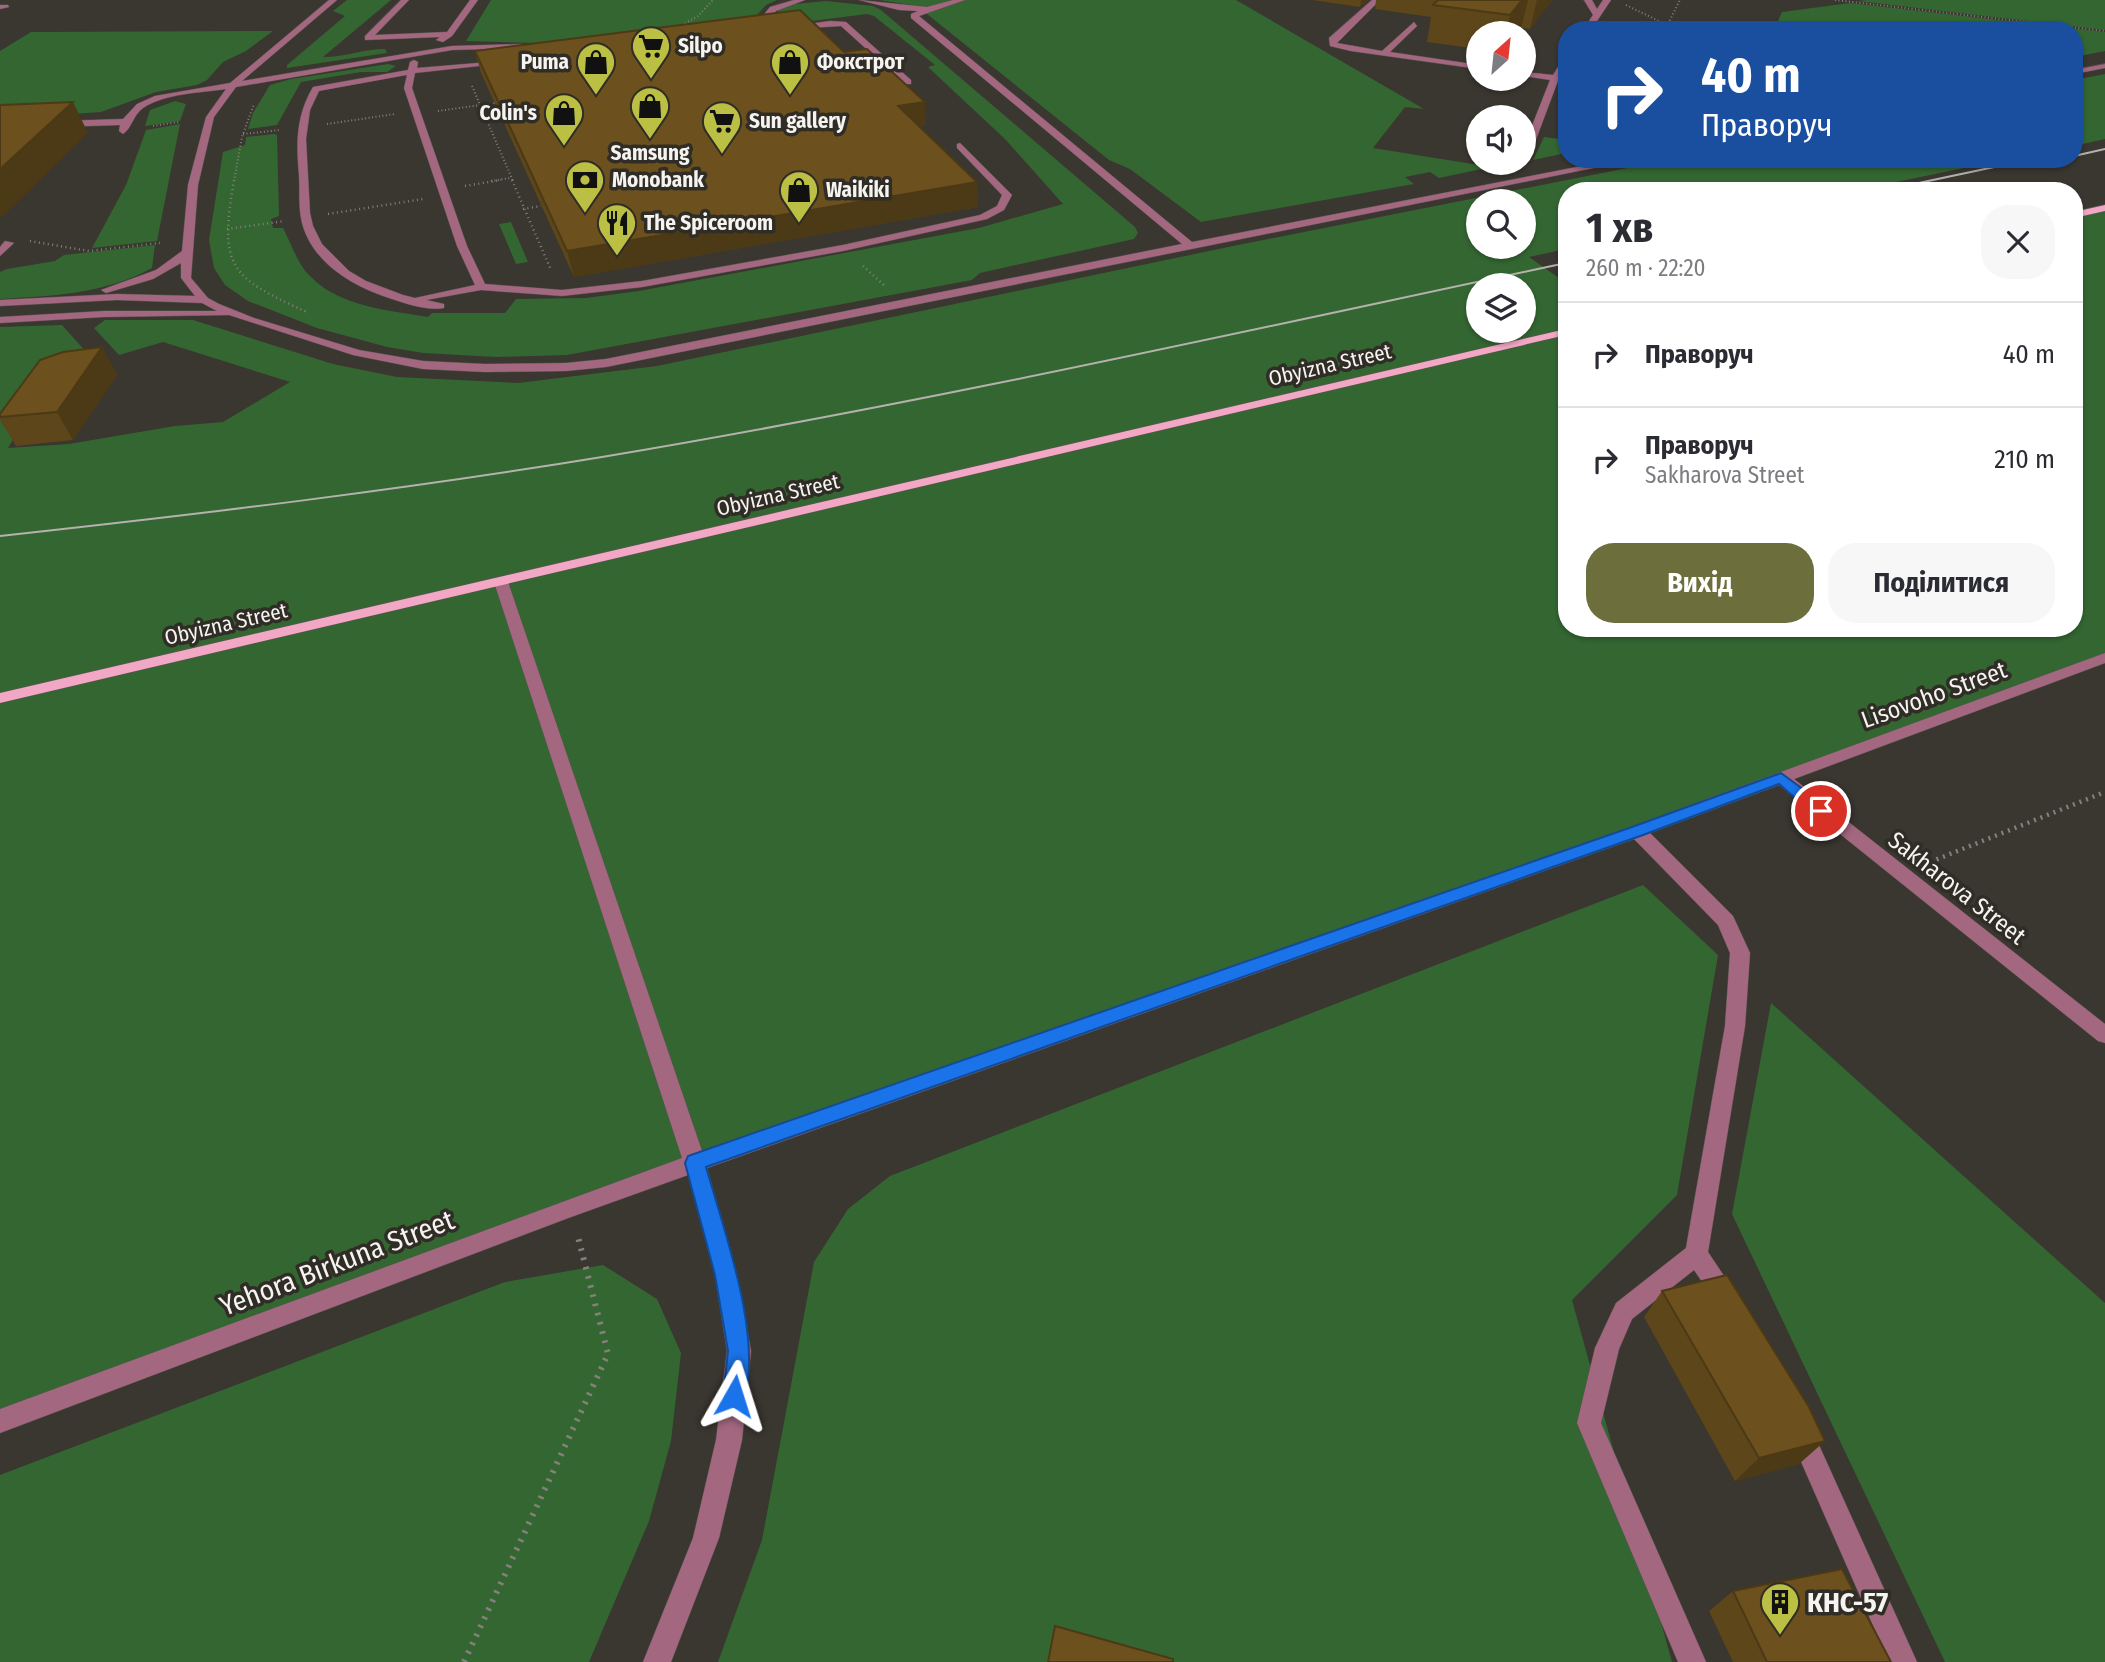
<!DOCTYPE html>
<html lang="uk">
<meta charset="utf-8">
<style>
body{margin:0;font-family:"Fira Sans Condensed",sans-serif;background:#f7f7f7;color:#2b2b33;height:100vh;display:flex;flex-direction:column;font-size:26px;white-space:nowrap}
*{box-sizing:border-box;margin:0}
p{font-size:23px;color:#7c7c81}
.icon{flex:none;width:38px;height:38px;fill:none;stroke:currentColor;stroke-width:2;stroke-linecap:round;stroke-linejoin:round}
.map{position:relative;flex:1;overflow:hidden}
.side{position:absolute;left:1558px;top:182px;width:525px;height:455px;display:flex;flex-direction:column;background:#fff;border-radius:28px;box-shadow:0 2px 5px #0004}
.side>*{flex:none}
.top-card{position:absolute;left:1558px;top:21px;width:525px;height:147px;border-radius:28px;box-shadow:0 2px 5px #0004;background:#1a4fa0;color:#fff;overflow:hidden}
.needle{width:46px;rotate:27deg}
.controls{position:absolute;left:1466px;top:21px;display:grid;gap:14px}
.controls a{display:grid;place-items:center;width:70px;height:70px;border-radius:50%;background:#fff;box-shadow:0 2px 5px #0004;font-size:35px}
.pin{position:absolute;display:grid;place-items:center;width:60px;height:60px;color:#fff;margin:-30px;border:4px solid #fff;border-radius:50%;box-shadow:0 2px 7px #0007}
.me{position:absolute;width:77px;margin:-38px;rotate:6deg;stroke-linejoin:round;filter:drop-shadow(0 0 5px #0008)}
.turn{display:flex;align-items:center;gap:24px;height:147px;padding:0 28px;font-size:32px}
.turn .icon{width:91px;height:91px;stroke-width:2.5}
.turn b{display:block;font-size:49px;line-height:60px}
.round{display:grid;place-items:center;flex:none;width:74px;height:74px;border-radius:28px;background:#f7f7f7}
.summary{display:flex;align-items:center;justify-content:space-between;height:119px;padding:0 28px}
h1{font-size:42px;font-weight:700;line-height:52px}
.button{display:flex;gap:14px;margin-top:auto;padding:14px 28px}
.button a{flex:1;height:80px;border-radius:28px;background:#6c6e3b;color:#fff;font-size:28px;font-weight:700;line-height:80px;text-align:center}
.button a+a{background:#f7f7f7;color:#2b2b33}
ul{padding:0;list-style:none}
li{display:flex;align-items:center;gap:21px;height:105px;padding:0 28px;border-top:2px solid #e1e1e2}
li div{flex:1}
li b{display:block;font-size:26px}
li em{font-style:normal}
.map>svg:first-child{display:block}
.green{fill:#346632;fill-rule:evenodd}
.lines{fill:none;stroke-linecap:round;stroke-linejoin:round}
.minor-casing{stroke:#58544f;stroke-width:1}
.major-casing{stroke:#58544f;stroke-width:1}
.path-far3{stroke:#84817c;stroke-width:2;stroke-dasharray:1 2.5;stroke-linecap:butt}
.path-far2{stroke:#84817c;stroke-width:2.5;stroke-dasharray:1 3.5;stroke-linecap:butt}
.path-far1{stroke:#84817c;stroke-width:4.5;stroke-dasharray:2 5;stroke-linecap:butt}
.path{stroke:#84817c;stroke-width:6;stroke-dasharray:2.5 7;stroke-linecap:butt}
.minor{fill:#a36780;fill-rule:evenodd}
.major{fill:#f2a7c5;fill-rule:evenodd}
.tram{stroke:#b5b2ad;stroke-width:2}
.wall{fill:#5d461a}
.shaded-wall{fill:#4c3915}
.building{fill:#6c511e;stroke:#4c3915;stroke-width:2}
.route{fill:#1a73e8;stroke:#114b97;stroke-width:2}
.labels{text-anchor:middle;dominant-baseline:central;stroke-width:7;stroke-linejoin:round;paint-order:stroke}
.far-poi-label{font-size:21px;font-weight:bold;fill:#f6f4f0;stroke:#302c26;text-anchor:start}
.far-street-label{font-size:21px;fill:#f6f4f0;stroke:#302c26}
.street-label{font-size:24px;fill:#f6f4f0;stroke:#302c26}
.near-street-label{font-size:28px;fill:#f6f4f0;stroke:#302c26}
.near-poi-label{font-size:28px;font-weight:bold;fill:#f6f4f0;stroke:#302c26;text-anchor:start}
</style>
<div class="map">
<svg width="2105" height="1662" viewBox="0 0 2105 1662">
<rect width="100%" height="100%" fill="#3a3630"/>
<path class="green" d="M347,0h44l-68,57c23,0 40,-8 62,-8l2,4 -100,15v-3l58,-49 -12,-5z
M491,0h286l-11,5 -15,17 -267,37 -8,-2v-6l47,-1 11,-7 -68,-2z
M879,0h357l188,109 -19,-2 -32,41 118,19 -52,11 -9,-6 -25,5 9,7 -213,38 -71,-53 -21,-9 -192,-154z
M1867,0h238v30l-248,-29z
M826,1l47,5 8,4 254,217 3,6 -4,6 -154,34 -8,7 -405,75 -71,2 -73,-4 -36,-6 -70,-19 -69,-27 -23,-16 -11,-17 -5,-28 14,-88 22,-7 1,-8 28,-3 3,1 2,81 -8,3 2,9h10c8,15 15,37 27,48 30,31 78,34 118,41l4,-4h73l11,-14 70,-1 53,-7 340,-63 84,-24 -57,-64 -78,-73 7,-2 -61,-49 -7,-2 -63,8 -26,-8v-4l17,-6z
M1850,3l255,29v19l-31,6v-27h-300l8,-18z
M273,31l-27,20 -23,11 -16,18 -10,5 -41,7 -55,20 -101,7v-68l31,-19z
M388,64l8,2 -9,6h-26l-60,10 -24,43 -29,4 5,-16 17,-28 21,-6z
M2105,74v65l-31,7v-66z
M175,101l11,3 -6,17 -35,5 5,-16z
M180,124l-23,117 -65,7 34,-63 20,-55z
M1544,137l16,2 6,-2v16l-33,7z
M1734,159h273l-154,32h-287v58l-37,8 37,26v345h508v-413l31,-7v450l-2105,763v-1094l62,-2 33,37 -43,13 -44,73 61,-4 106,-18 48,-4 67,-40 -127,-40 -44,13 -25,-27 11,-8h88l140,44 64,13 121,6 139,-17 581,-121 420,-83 23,3 21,-5 12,6 23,-5zM1479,201h45v46h-45zM1479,285h45v46h-45z
M511,222l17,40 -12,2 -17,-40z
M155,245l-3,23c-47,26 -100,28 -152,31v-27l7,-3 48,-8 9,-6z
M1643,885l75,70 -41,240 -105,105 100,362h-954l44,-122 52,-278 34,-53 42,-33z
M1771,1003l334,300v359h-160l-213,-448z
M603,1265l54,34 24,54 -10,88 -22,80 -60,141h-589v-187l505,-193z"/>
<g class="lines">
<g class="minor-casing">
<path id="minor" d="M329,0h8l-95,81 210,-35 70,-2 4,2 -4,2 -70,2 -216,37 -22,30 -16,68 -7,93 17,20 11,6 35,14 105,32 64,11 62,3 81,-1 40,-4 576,-115 -271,-226v-4l7,-3 -19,-1 -40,-10 68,7 26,-7h12l-46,16 273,226 426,-83h20l-1032,208 -40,4 -81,1 -62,-3 -70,-14 -124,-40 -125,2 -104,6v-6l104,-6h113l-15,-8 -85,-3 -117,6v-6l117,-6 78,2 -14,-18v-15l-28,16 -47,14 -5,-3 55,-20 26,-19 6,-66 18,-68 20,-28c-26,4 -60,4 -83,19 -10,7 -11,20 -20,26l-4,-3 1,-6 -61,2 -4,-3 4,-3 64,-2 14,-15 18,-8 75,-13z
M401,0h8l-34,35 72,-3 23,-32h8l-26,36 -9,6 -7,-2 4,-3 -75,3v-4z
M794,0h11l-29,11 -13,16 -11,4 -4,-2 9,-6 13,-16z
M1372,0h8l-43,43 45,8 32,-29 3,4 -27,26 89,13v4l-128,-18 -21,-5 -1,-8z
M1584,0h8l5,9 6,-9h8l-20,30h-8l10,-15z
M0,5h8l1,2 -9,2z
M830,21l16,1 65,58v4h-6l-64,-58 -49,3 -4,-2z
M1563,59h3v8l-7,11 -30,80 -5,3v-15l26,-66 -26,-4v-4l29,3z
M414,60l4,2 -1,6 85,-7 4,2 -91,10 -3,15 55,158 18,38 77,6 80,-9 201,-36 137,-30 17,-9 5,-11 -45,-47v-4l3,-1 52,52 -8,15 -17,9 -144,32 -201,36 -80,9 -81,-6 -55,10 18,4v4c-16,3 -37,-4 -52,-9 -38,-12 -79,-35 -90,-76 -4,-16 -2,-33 -3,-48 -3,-33 -3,-59 14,-88l95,-17 2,-8zM407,75l-3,13 53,158 18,39 -60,13 -12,-3 -37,-14 -17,-10 -27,-27 -9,-18 -3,-13 -4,-74 4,-29 9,-19z
M2105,64v4l-31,6v-4z
M5,241l9,2 -14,13v-9z
M501,578l7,4 194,569 929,-324 474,-174v10l-311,116 311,245v19l-7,-2 -319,-256 -129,48 83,83 17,37 -5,73 -37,226 30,45 -4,8 -8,3 -8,-3 -24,-35 -62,49 -13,30 -18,74 105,239h-28l-101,-239 18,-75 21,-45 70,-55 39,-222 5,-73 -12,-28 -84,-86 -927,329 30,107 14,76 -9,89 -23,98 -48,124h-28l50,-124 23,-98 11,-89 -12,-76 -27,-100 -117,42 -571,216v-24l682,-251 -188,-576z
M1800,1420l9,3 108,239h-28l-101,-230 3,-9z"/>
</g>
<g class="major-casing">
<path id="major" d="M2105,205v6l-31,7v-6z
M1566,329v6l-1566,368v-10z"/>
</g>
<path class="path-far3" d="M1835,0l270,31
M1626,5l41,20 -36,5
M679,27l19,-11 15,-16
M1665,30l15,-30
M472,86l41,95
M438,111l57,-8
M327,124l68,-10
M153,126l26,-4
M243,134l37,-4
M1665,161l13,2 18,-4
M234,181l8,-44 12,-33
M491,181l19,-3"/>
<path class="path-far2" d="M234,180c-15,87 -5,97 73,132
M512,180l39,90
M465,186l36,-6
M523,209l18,-3
M328,214l95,-15
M227,229l58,-8
M30,241l59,10 71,-8
M863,266l22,20"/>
<path class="path-far1" d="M1930,862l175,-70"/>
<path class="path" d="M464,1662l144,-308 -31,-121"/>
<use href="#minor" class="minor"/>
<use href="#major" class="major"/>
<path class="tram" d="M2074,156l31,-7
M2025,166l33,-7
M1881,191l151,-32
M0,536c201,-22 402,-46 602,-79 324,-54 643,-126 964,-194"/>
</g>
<path class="wall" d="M1312,0h56l-8,7z
M1376,0h176l-22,29 -9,-1 -4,5h-38v16l-52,-7 4,-25 -56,-8z
M475,51l369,1 82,73 -7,1 58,56 1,25 -404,70 -93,-204z
M102,347l15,28 -44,65 -57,6 -16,-26v-6z
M1662,1291l137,173 -64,17 -91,-164z
M1733,1591l158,71h-158l-24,-51z"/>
<path class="shaded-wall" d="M1361,0h7l-8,7z
M1522,0h6l-7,28 -4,5h-11l4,-18z
M1537,0h15l-22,29z
M73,102l15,31 -85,83 -3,1v-48z
M925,102l1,23 -26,5 -2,-24z
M977,182l1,25 -404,70 -7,-26z
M102,347l15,28 -44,65 -16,-28z
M1825,1441l-26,23 -64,17 24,-23z"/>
<path class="building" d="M1438,0h84l-12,15 -77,-10z
M800,10l44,42 23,-3 58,53 -27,4 79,76 -410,69 -92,-200z
M73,102l-73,67v-64z
M102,347l-45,65 -57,5v-3l40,-54 23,-8z
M1727,1275l82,132 16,34 -66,17 -97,-167z
M1842,1569l49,93h-124l-34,-71z
M1055,1626l118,33v3h-125z"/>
<path class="route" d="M1781,773l46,34 2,4 -2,4h-12l-36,-31 -136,51 -937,332c17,60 60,178 36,237l-8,3 -8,-3 -3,-8 5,-45 -13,-76 -30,-112 3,-7 944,-329z"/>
<defs>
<g id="supermarket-pin" transform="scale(2.0125)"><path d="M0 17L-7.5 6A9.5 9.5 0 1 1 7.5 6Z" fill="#bbc044" stroke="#302c26"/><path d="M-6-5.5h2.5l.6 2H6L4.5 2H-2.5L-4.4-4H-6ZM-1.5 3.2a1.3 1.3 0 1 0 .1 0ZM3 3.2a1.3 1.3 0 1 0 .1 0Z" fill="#111"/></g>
<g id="shop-pin" transform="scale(2.0125)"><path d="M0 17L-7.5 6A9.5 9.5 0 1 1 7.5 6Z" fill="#bbc044" stroke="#302c26"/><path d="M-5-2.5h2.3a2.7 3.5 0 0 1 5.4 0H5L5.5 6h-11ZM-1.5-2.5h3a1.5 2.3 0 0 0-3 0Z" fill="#111"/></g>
<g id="bank-pin" transform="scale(2.0125)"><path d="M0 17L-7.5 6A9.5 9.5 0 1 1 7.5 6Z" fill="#bbc044" stroke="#302c26"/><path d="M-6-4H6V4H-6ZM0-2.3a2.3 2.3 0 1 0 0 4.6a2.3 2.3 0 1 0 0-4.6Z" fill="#111"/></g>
<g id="restaurant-pin" transform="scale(2.0125)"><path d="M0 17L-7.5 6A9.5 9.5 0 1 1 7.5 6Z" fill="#bbc044" stroke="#302c26"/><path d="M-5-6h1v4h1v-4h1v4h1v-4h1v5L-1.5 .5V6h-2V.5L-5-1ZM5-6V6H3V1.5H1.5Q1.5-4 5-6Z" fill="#111"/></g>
<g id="building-pin" transform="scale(2.0125)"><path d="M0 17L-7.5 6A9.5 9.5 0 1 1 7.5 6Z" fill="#bbc044" stroke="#302c26"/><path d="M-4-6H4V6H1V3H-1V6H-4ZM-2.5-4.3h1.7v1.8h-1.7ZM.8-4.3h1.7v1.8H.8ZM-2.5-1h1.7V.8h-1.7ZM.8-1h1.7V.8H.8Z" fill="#111"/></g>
</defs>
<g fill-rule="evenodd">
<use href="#supermarket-pin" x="651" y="46"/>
<use href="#shop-pin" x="596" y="62"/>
<use href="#shop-pin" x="790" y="62"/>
<use href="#shop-pin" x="650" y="106"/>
<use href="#shop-pin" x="564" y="113"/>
<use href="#supermarket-pin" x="722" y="121"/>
<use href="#bank-pin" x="585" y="180"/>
<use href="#shop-pin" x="799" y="190"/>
<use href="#restaurant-pin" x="617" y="223"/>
<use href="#building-pin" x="1780" y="1602"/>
</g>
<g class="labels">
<g class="far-poi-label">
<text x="678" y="46">Silpo</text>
<text x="569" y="62" text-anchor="end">Puma</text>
<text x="817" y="62">Фокстрот</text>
<text x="537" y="113" text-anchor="end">Colin's</text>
<text x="749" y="121">Sun gallery</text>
<text x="650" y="153" text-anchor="middle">Samsung</text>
<text x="612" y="180">Monobank</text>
<text x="826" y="190">Waikiki</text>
<text x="644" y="223">The Spiceroom</text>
</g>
<g class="far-street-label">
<text transform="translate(1330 365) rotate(-13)">Obyizna Street</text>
<text transform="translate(778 495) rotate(-13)">Obyizna Street</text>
<text transform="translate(226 624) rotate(-13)">Obyizna Street</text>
</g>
<g class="street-label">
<text transform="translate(1934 695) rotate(-20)">Lisovoho Street</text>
<text transform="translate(1957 888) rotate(38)">Sakharova Street</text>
</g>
<g class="near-street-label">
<text transform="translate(337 1263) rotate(-21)">Yehora Birkuna Street</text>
</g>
<g class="near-poi-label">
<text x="1807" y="1602">КНС-57</text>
</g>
</g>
</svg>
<div class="controls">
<a><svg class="needle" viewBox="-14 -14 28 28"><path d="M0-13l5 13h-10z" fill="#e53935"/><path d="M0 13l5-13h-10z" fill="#7c7c81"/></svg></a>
<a><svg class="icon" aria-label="sound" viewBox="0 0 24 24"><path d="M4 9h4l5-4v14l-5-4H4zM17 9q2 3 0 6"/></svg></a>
<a><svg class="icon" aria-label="search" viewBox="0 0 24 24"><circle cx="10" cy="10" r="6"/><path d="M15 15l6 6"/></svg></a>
<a><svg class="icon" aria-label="layers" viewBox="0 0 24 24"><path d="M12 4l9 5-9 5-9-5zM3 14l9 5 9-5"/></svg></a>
</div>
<div class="pin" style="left:1821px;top:811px;background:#d93025"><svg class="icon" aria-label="arrive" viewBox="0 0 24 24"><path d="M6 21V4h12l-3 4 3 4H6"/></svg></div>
<svg class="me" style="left:734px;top:1396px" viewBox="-20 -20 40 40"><path d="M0-17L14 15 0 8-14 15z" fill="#1a73e8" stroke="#fff" stroke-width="4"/></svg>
<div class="top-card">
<div class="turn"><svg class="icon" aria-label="right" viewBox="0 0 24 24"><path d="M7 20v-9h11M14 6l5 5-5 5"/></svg><div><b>40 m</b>Праворуч</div></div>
</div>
<section class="side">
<div class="summary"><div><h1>1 хв</h1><p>260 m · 22:20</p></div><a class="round"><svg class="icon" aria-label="close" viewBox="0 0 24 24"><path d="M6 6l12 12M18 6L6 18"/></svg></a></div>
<ul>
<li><svg class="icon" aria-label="right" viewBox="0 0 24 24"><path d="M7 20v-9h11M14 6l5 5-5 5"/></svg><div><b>Праворуч</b></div><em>40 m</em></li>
<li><svg class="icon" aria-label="right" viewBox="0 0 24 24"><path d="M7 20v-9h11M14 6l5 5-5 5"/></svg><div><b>Праворуч</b><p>Sakharova Street</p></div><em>210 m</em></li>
</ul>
<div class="button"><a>Вихід</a><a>Поділитися</a></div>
</section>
</div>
